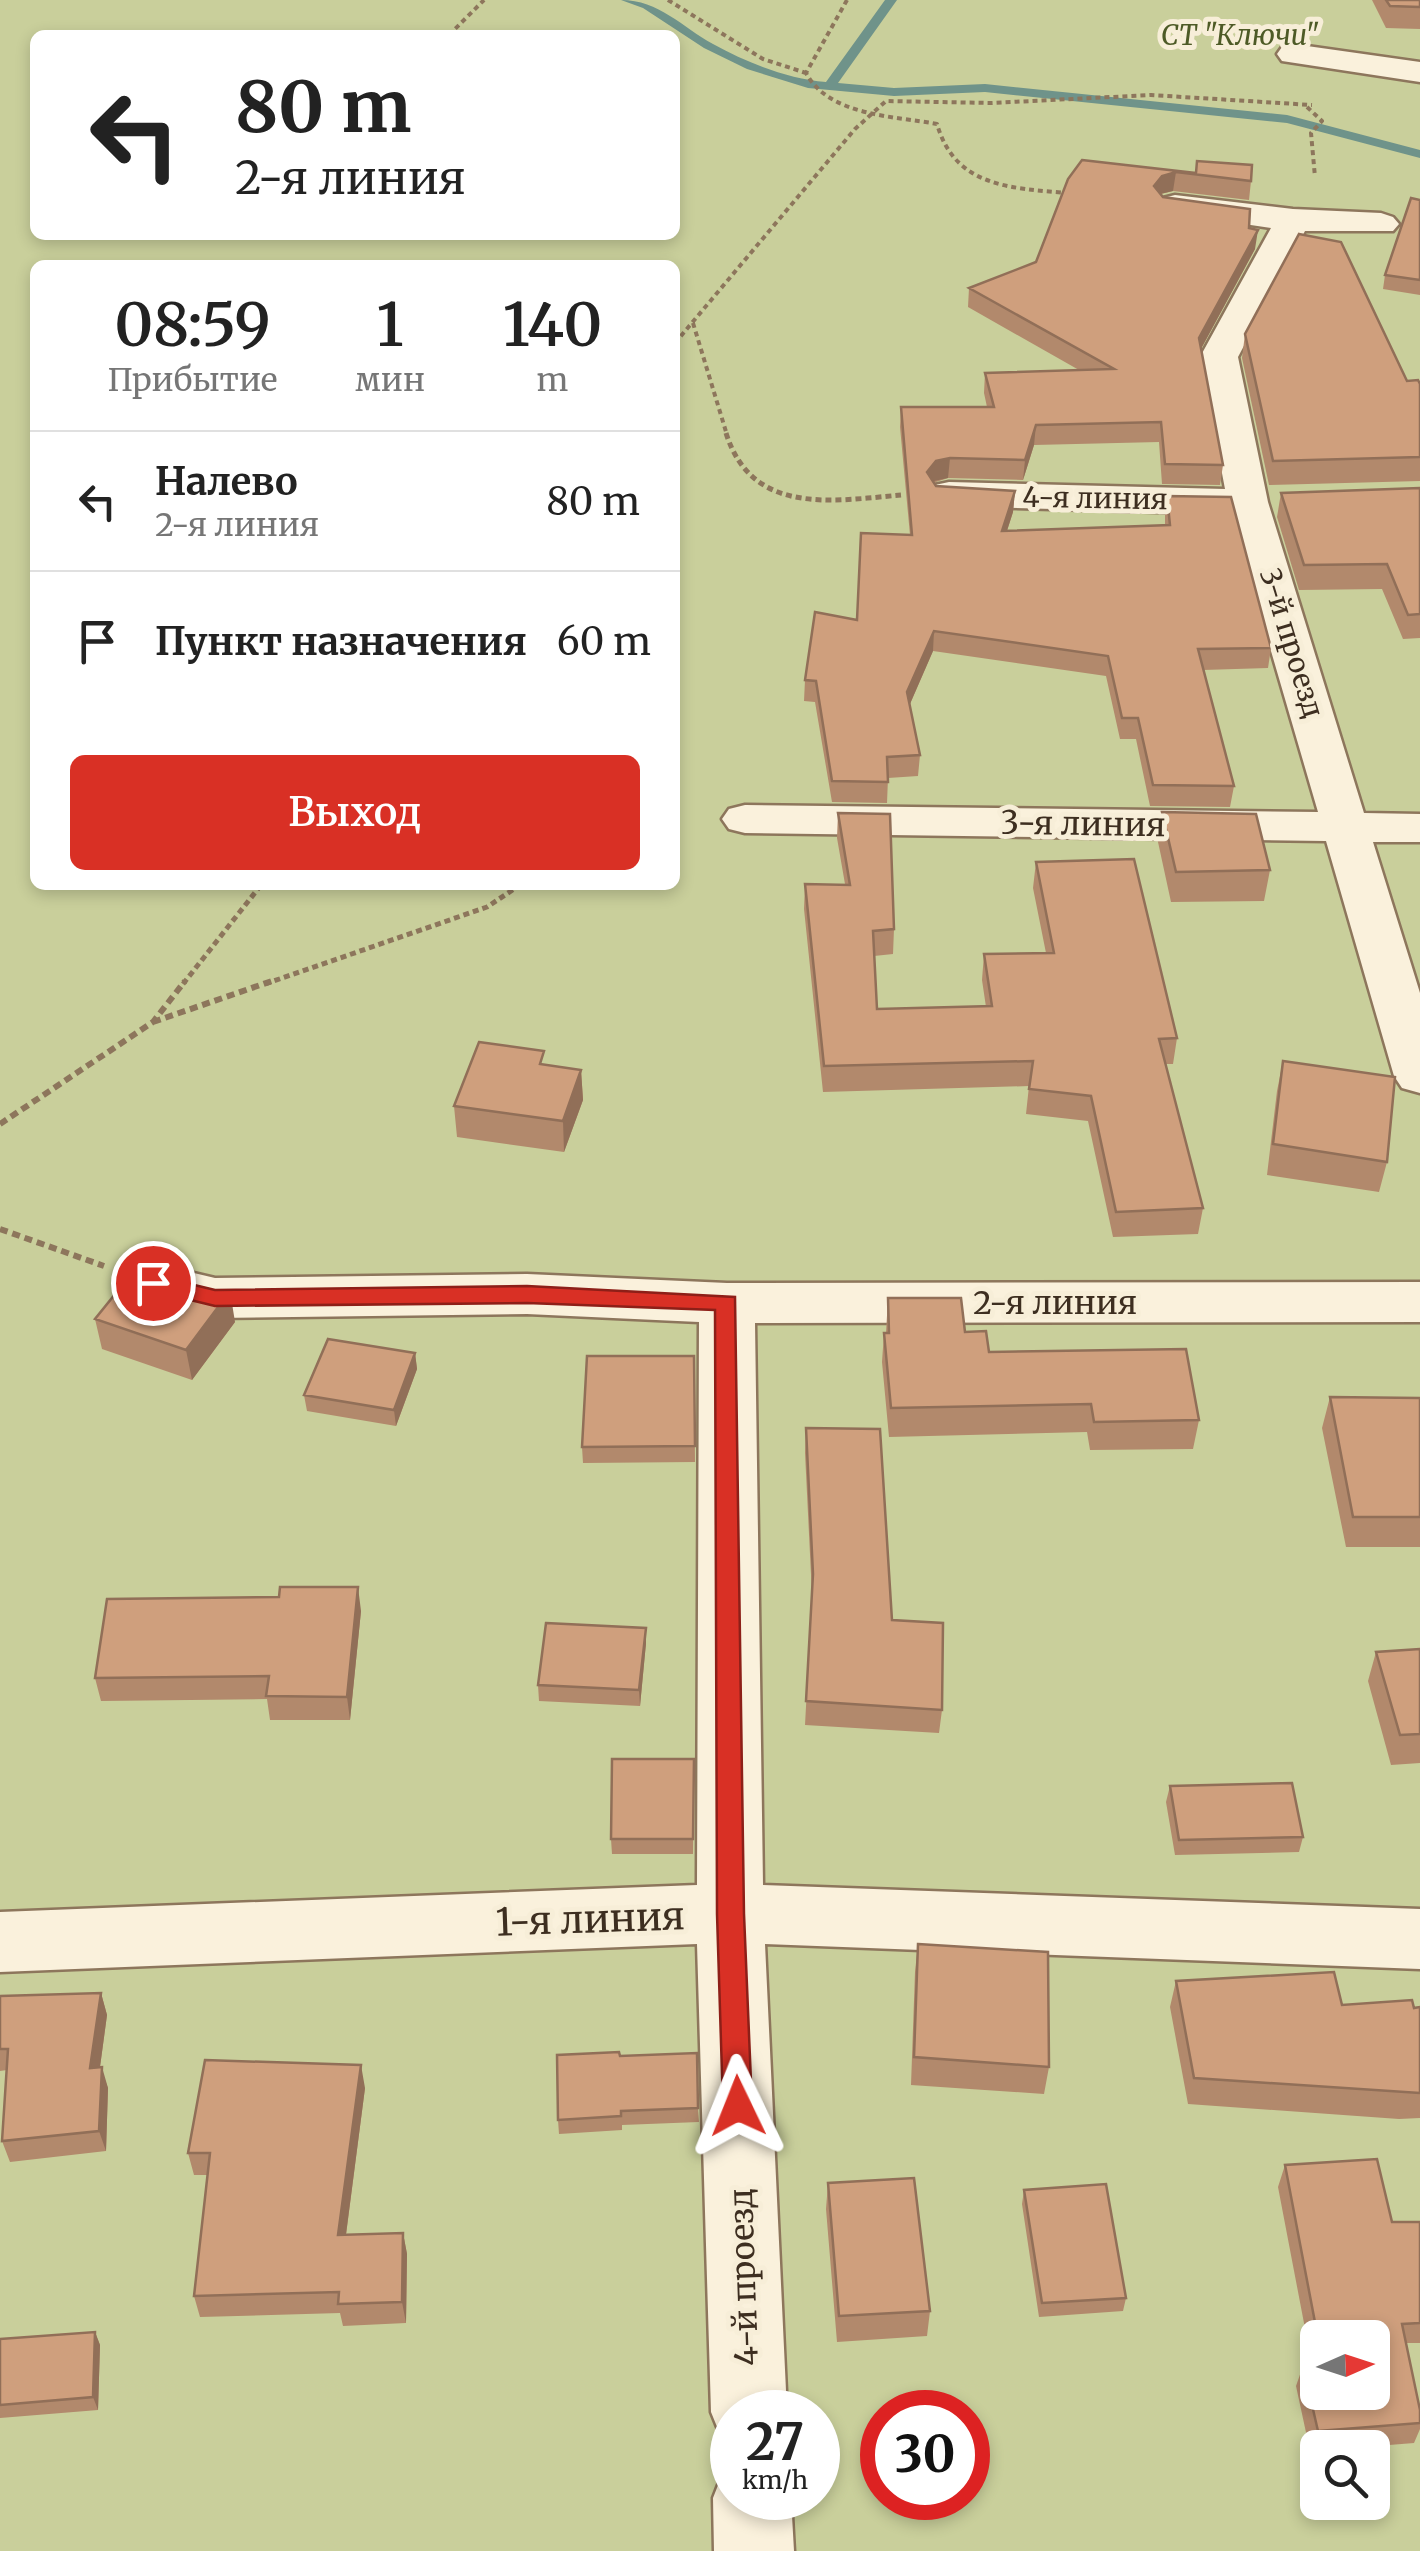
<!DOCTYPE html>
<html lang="ru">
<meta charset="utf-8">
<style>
body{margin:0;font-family:Merriweather,serif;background:#f2f2f2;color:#222;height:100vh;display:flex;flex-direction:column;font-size:38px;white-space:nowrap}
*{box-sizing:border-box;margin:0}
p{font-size:32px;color:#767676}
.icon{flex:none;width:55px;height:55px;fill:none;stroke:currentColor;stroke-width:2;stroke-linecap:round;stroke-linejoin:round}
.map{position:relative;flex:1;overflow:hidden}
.sheet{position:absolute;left:30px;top:260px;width:650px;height:630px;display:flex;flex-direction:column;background:#fff;border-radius:15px;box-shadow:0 5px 15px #0003}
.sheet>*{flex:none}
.guide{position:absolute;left:30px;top:30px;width:650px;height:210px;border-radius:15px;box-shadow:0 5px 15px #0003;background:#fff;color:#222;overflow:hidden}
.needle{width:65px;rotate:87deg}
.controls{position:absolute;left:1300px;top:2320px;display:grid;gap:20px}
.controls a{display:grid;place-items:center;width:90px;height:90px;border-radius:15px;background:#fff;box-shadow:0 5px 15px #0003;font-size:50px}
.speed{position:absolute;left:710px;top:2390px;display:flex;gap:20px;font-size:50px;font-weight:700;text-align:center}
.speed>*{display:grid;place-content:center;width:130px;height:130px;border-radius:50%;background:#fff;box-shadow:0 5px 15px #0003;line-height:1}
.speed small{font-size:25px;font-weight:400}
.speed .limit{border:15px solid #d22;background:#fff;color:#111}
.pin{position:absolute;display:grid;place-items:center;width:85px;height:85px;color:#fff;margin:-42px;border:5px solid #fff;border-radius:50%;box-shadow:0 2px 10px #0007}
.me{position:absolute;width:110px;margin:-55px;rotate:358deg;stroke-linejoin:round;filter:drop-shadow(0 0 8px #0008)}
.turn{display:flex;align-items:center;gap:35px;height:210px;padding:0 40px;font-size:45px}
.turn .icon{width:130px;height:130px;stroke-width:2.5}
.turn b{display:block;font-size:70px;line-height:85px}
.eta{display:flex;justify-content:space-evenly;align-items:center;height:170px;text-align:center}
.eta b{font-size:60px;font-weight:600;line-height:70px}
.cta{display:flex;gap:20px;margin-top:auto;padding:20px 40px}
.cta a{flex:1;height:115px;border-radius:15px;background:#d93025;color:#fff;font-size:40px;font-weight:600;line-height:115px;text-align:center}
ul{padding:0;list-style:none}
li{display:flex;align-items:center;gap:30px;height:140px;padding:0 40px;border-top:2px solid #e0e0e0}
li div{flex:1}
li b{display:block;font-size:38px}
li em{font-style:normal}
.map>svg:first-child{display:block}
.green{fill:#c9cf9b;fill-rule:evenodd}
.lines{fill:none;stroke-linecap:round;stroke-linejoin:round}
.stream{fill:#6f938a;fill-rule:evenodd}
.minor-casing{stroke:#8d765c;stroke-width:5}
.path-far2{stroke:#8d765c;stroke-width:4;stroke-dasharray:5 4;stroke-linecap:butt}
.path-far1{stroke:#8d765c;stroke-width:5;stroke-dasharray:6 4;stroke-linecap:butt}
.path{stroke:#8d765c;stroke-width:6;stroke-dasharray:8 5;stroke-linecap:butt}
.minor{fill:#faf1dc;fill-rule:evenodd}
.wall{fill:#b2896c;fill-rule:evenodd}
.shaded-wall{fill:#916f58}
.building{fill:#cf9f7d;stroke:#916f58;stroke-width:2.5}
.route{fill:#d93025;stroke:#8d1f18;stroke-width:2.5}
.labels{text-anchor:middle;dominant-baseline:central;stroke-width:10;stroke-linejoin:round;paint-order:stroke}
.far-park-label{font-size:28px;font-style:italic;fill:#4d5a26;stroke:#f7eed8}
.far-street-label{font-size:28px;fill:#3d2e20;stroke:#f7eed8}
.street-label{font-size:32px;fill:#3d2e20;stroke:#f7eed8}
.near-street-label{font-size:38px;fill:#3d2e20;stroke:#f7eed8}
</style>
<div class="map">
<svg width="1420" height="2551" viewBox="0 0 1420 2551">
<rect width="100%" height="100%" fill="#f0e4c8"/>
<path class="green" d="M0,0h1420v2551h-1420zM35,35h640v200h-640zM35,265h640v620h-640zM1318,2338h54v54h-54zM732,2412h86v86h-86zM882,2412h86v86h-86zM1318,2448h54v54h-54z"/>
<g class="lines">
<path class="stream" d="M621,0c38,0 61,27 92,44 35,19 74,35 113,38l59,-82h12l-59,83 56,5 91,-4 302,31 133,35v8l-133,-35 -302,-31 -91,4 -86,-8 -61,-19 -43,-21 -61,-40z"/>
<g class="minor-casing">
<path id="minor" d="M1293,44l127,18v20l-138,-21 -5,-7 5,-7z
M1175,195l118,14 88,4 12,4 6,7 -6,7h-88l-67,126 30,145 96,311 56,1v28h-47l47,151v100l-18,-5 -8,-12 -68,-235 -581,-8 -16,-4 -7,-10 7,-10 16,-4 573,7 -87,-298 -282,-8 -14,-3 -6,-9 6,-9 14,-3 276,7 -25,-132 71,-129 -108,-16 -5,-7 5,-7z
M160,1265l55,13 312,-4 200,9 693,-1v40l-665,1 8,562 657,24v60l-655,-25 22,468h-55v31l-10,-4 -11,-27 -14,-468 -697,28v-60l697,-27 2,-563 -172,-8 -312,4 -75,-19 -8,-14 8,-14z
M732,2467v31h59l3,53h-80l-1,-53 11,-28z"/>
</g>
<path class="path-far2" d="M668,0l95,59 43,14
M847,0l-41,73c23,43 88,43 131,51 18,63 73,64 130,69
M449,35l35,-35
M1307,107l15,14 -11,12 4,44
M693,323l34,112
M675,343l180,-214 31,-28 106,2 159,-8 161,10"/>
<path class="path-far1" d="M726,433c26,83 106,68 175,62
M183,984l78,-99
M265,984l222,-77 33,-22"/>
<path class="path" d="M153,1022l119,-41
M0,1124l153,-102 32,-41
M0,1229l104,37"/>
<use href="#minor" class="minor"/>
</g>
<path class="wall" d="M1372,0h48v29l-34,-1z
M1082,160l169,21 -2,19 -76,-9 -12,3 2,3 86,31 6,21 -54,100 22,116 -3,20 -58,-1 -3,-42 -125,3 -11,35 -75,-2 -15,5 3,3 79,5 -2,21 -6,19 158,-6v-9l2,-20 104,152 -3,20 -65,2 31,116 -4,21 -80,-1 -14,-67h-16l-14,-63 -173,-25 -23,53 10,51 -2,21 -30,2 -1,25 -55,-1 -17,-100 -11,-1 1,-21 52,-60 53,-85 -10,-108 1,-20h86l-3,-14 1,-20 94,-3 -111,-63 1,-19 67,-26z
M1420,200v95l-37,-6 2,-14z
M1245,334l175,50v97l-151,4 -27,-127z
M1420,488v150l-17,1 -21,-50 -83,1 -22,-73 4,-24z
M1162,812l108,58 -6,31 -93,1 -13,-60z
M838,813l56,116 -1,25 -19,2 3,53 109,-2 -4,-27 2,-26 62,-1 -13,-65 3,-26 141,176 -4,26h-8l38,144 -5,26 -85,3 -25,-116 -62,-7 3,-28 -206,6 -19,-183 1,-25h40l-8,-46z
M1283,1061l104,101 -8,30 -112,-17 10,-84z
M581,1070l2,30 -19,52 -107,-15 -3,-31z
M888,1298l77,34 24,20 210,68 -6,29 -103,1 -3,-18 -198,5 -7,-75 2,-29h2z
M95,1319l140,3 -43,58 -90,-31z
M415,1353l2,16 -21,57 -89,-15 -3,-16z
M694,1356l1,106 -112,1 -1,-16z
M1330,1397l90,1v149h-74l-24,-119z
M806,1428l86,192 50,90 -3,23 -134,-8 7,-130 -7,-142z
M279,1597l82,14 -11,109h-80l-3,-21 -166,2 -6,-23z
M646,1643l-6,63 -101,-5 -1,-16z
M1420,1649v114l-29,2 -23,-84 8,-29z
M694,1759l-1,95h-81l-1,-15z
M1170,1786l133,51 -4,15 -124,3 -9,-53z
M918,1944l131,123 -5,27 -133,-9 4,-113z
M1176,1981l166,24 78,2v111l-21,1 -211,-15 -18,-97z
M101,1993l6,22 -7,52 8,21 -2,63 -96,11 -8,-21 5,-71 -7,1v-75z
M620,2056l78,52 1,14 -77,3v5l-63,4 -1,-14z
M365,2088l-19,147 57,-2 4,21 -1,69 -63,3 -3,-13 -140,4 -6,-21 14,-121h-14l-6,-22z
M1285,2165l107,57h28v121h-14l14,67v19l-6,14 -62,5h-34v2l-8,1 -14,-65 7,-20 9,-1 -34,-178zM1318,2338l54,54h-54z
M828,2183l102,128 -3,25 -90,6 -11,-133z
M1024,2190l102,108 -3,13 -84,6 -17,-113z
M95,2332l5,13 -2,65 -98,8v-79z"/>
<path class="shaded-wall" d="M1176,172l-3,19 -13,3 -6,-8 8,-10z
M1258,230l-3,19 -59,109 3,-20z
M1036,425l-2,20 -11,35 2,-20z
M950,458l-2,20 -14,3 -8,11 1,-20 9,-11z
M1015,491l-2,21 -13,40 2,-21z
M934,631l-1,20 -27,62 1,-21z
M581,1070l2,30 -19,52 -1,-31z
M230,1291l5,31 -43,58 -6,-30z
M415,1353l2,16 -21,57 -2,-16z
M358,1587l3,24 -11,109 -3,-23z
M646,1628v15l-6,63 -1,-16z
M101,1993l6,22 -10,74 -7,-21z
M361,2065l4,23 -22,169 -5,-22z
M102,2067l6,21 -2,63 -7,-20z
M403,2233l4,21 -1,69 -4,-21z
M95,2332l5,13 -2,65 -5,-13z"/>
<path class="building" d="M1386,0h34v7l-30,-1z
M1082,160l114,13 1,-12 55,4 -1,16 -75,-9 -14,4 -8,10 9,11 87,12 -1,19 9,2 -59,108 24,127 -58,-1 -4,-42 -125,3 -11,35 -75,-2 -14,3 -9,11 9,14 79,5 -13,40 168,-6 -3,-29 64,1 40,151 -73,1 36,137 -81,-1 -15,-67h-16l-14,-62 -174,-25 -27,61 13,63 -33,2 1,25 -56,-1 -16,-100 -11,-1 10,-68 42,8 4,-87 51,2 -11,-128h93l-9,-34 129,-4 -145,-81 67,-26 32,-83z
M1411,198l9,2v80l-35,-5z
M1299,234l42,8 66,139 11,-1 2,4v73l-147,4 -28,-127z
M1420,488v126l-12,1 -21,-51 -83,1 -23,-72z
M1162,812l94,2 14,56 -94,2z
M838,813l52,1 4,115 -21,2 4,78 115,-3 -8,-52 70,-1 -18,-91 98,-3 43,179 -18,1 44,169 -87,4 -25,-116 -62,-7 4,-28 -209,5 -19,-182 45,1z
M479,1042l65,9 -4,13 41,6 -18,51 -109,-15z
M1283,1061l112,16 -8,85 -114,-18z
M133,1272l75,19h22l-44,59 -91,-31z
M888,1298h73l4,34 21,-1 3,21 197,-3 13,71 -105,2 -3,-18 -200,4 -7,-75h5z
M328,1339l87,14 -21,57 -90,-15z
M587,1356h107l1,90 -113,1z
M1330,1397l90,1v119h-67z
M806,1428l74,1 12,191 51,3 -1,87 -136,-9 7,-127z
M280,1587h78l-11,110 -81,-1 3,-20 -174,2 12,-79 172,-2z
M546,1623l100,5 -7,62 -101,-5z
M1420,1649v85l-20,1 -24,-83z
M612,1759h82l-1,80h-82z
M1292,1783l11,54 -124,3 -9,-54z
M918,1944l130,8 1,115 -135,-10z
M1334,1972l8,33 70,-5 2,8 6,-1v86l-226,-15 -18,-97z
M101,1993l-11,75 12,-1 -3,64 -97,10 6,-92h-8v-53z
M619,2052l1,4 77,-3 1,55 -77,3v5l-63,4 -1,-65z
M205,2060l156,5 -23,170 65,-2 -1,69 -64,2 1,-12 -145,4 16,-143h-22z
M1377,2159l15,63h28v101l-18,1 18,86v13l-102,8 -15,-65 15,-1v27h54v-54h-54l-33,-173z
M914,2178l16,133 -91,5 -11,-133z
M1106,2184l20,114 -84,5 -18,-113z
M95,2332l-2,65 -93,8v-66z"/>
<path class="route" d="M153,1275l62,15 312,-4 208,11 9,617 8,192 -4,9 -10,4 -11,-4 -4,-9 -6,-192 -2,-604 -188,-7 -312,3 -70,-17v-12z"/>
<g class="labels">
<g class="far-park-label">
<text x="1240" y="35">СТ "Ключи"</text>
</g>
<g class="far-street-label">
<text transform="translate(1095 498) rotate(1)">4-я линия</text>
<text transform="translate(1292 643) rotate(73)">3-й проезд</text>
</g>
<g class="street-label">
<text transform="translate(1083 824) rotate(1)">3-я линия</text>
<text x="1055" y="1303">2-я линия</text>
<text transform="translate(744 2277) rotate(-92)">4-й проезд</text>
</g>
<g class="near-street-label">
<text transform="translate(590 1919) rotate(-2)">1-я линия</text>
</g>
</g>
</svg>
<div class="controls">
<a><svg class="needle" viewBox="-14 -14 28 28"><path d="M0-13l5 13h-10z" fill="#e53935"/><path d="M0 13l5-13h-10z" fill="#767676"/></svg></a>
<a><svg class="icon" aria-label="search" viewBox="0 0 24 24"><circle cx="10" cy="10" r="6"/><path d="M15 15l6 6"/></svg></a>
</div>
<div class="speed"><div>27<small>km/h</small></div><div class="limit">30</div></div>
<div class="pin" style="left:153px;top:1283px;background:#d93025"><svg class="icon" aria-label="arrive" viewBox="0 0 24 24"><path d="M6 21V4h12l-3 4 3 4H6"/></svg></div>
<svg class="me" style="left:738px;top:2106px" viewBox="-20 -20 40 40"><path d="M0-17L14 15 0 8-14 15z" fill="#d93025" stroke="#fff" stroke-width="4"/></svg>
<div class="guide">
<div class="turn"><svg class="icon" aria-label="left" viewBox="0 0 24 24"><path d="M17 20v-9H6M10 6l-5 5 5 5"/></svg><div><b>80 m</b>2-я линия</div></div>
</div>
<section class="sheet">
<div class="eta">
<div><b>08:59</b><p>Прибытие</p></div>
<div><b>1</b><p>мин</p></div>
<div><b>140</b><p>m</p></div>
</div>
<ul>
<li><svg class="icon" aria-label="left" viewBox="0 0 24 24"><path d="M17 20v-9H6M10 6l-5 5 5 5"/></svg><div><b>Налево</b><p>2-я линия</p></div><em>80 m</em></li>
<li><svg class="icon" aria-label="arrive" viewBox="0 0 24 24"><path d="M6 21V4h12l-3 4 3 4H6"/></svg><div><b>Пункт назначения</b></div><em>60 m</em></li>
</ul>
<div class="cta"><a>Выход</a></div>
</section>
</div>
